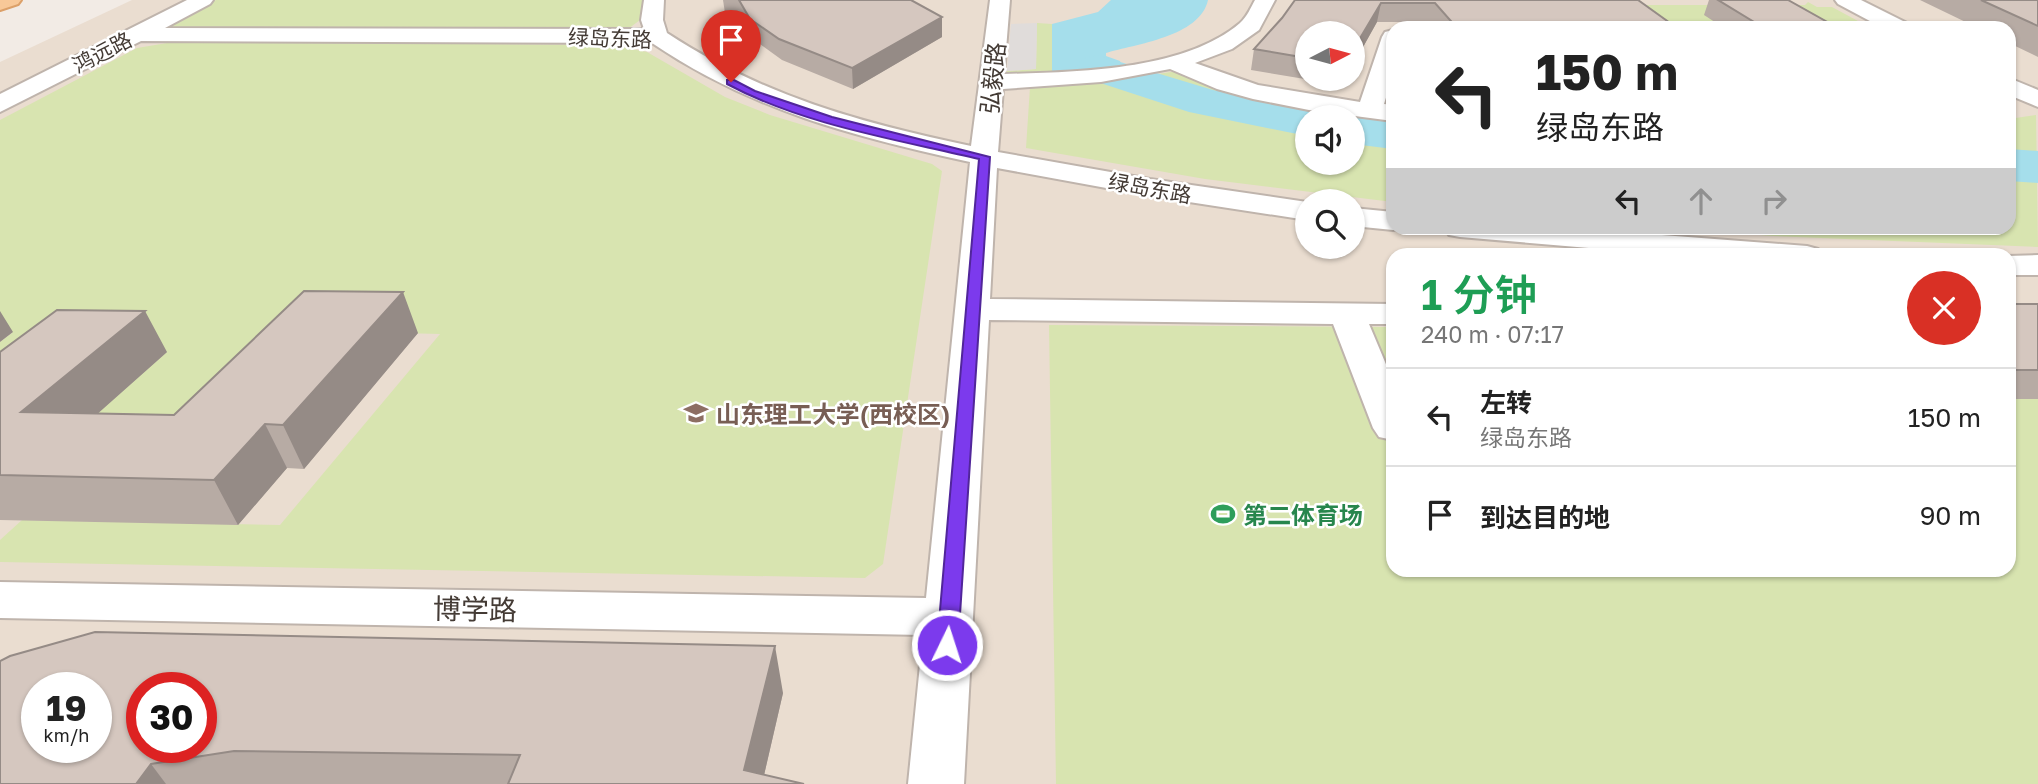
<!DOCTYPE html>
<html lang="zh">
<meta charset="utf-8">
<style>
body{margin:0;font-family:"Golos Text","Noto Sans SC",sans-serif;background:#f6f6f6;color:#222;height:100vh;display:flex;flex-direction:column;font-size:26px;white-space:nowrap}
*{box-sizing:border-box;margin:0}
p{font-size:23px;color:#767676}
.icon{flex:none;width:38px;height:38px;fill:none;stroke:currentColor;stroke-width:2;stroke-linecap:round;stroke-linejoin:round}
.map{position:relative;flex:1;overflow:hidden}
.drawer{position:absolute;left:1386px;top:248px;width:630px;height:329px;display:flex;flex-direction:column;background:#fff;border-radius:21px;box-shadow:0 2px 5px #0004}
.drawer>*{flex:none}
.top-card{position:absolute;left:1386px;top:21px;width:630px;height:214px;border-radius:21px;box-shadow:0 2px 5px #0004;background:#fff;color:#222;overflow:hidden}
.needle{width:46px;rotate:84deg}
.tools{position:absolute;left:1295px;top:21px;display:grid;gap:14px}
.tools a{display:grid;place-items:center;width:70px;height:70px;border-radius:50%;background:#fff;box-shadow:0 2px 5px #0004;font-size:35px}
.speed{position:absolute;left:21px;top:672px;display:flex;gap:14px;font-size:35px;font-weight:700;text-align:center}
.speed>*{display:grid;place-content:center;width:91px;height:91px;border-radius:50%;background:#fff;box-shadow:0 2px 5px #0004;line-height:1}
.speed small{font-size:18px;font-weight:400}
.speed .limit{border:10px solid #d22;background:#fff;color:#111}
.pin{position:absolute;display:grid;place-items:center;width:60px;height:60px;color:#fff;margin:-72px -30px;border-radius:50% 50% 50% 0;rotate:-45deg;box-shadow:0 0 7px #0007}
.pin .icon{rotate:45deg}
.me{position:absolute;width:77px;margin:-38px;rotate:4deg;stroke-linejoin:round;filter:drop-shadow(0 0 5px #0008)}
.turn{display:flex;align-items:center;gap:24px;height:147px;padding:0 35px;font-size:32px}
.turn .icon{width:91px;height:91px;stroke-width:2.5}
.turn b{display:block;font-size:49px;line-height:60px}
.lanes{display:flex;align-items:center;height:66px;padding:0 35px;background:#0003;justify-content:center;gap:35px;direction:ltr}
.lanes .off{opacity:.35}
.round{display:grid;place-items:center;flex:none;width:74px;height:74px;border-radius:37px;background:#f6f6f6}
.overview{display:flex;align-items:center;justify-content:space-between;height:119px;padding:0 35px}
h1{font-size:42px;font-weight:600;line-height:52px;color:#1e9e55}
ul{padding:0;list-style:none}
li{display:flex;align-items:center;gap:21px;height:98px;padding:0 35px;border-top:2px solid #e0e0e0}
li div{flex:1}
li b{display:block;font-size:26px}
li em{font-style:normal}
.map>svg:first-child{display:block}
.education{fill:#eaddd0;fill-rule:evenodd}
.green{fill:#d8e4b0;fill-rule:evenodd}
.parking{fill:#e0dcda}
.water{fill:#a5deeb}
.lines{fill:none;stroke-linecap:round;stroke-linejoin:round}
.river{fill:#a5deeb;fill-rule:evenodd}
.minor-casing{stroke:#bfb4ac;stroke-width:4}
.primary-casing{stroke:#dca069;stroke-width:4}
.minor{fill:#fff;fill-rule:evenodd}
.primary{fill:#f8c898;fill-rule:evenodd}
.wall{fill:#b7aba4}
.shaded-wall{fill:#958b86}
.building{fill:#d5c7bf;stroke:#958b86;stroke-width:2;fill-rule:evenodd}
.route{fill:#7c3aed;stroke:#51269a;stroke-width:2}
.labels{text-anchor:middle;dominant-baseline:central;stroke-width:5;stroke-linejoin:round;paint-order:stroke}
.far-street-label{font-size:21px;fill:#443b35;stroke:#fff}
.street-label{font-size:24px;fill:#443b35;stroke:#fff}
.education-label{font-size:24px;font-weight:bold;fill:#785e54;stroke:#fff;text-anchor:start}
.leisure-label{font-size:24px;font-weight:bold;fill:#27864d;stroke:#fff;text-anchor:start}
.near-street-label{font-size:28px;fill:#443b35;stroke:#fff}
</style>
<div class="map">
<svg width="2038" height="784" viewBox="0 0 2038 784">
<rect width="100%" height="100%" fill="#f2ebe5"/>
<path class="education" d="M132,0h1906v784h-2038v-722zM1393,28h616v200h-616zM1307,33h46v46h-46zM1307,117h46v46h-46zM1307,201h46v46h-46zM1393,256h616v314h-616zM37,688h59v59h-59zM142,688h59v59h-59z"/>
<path class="green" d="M216,0h428l-4,20 -12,9h-468z
M1808,2l9,5h15l39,21h-369l133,-23h170z
M1037,23l15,1v53l-46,1 1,-7 29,-2z
M173,42l438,3 36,7 78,45 45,18 162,49 10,7 -59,393 -18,14 -865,-16v-22l22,-20 258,5 160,-191 -118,-3 -124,128 -148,-3 116,-104 -166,64v-74l12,-9 -12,-1v-212l137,-72z
M1177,71l216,45v86l-188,-23 -179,-31 4,-61 76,-5zM1307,117h46v46h-46z
M2036,115l2,132 -265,-11 -105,-8h341v-109z
M1049,325l344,2v243h616v-238h29v452h-982z"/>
<path class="parking" d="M1037,23l-1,46 -29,2 4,-47z"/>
<path class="water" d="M1111,0h97c-8,37 -73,44 -102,53v3l14,5 1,3 -69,10v-50l46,-12z"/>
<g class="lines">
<path class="river" d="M1097,55l116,35 111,22 4,5h-21v19l-118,-24 -107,-35 -7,-9 7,-9z
M1353,114l40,5v30l-40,-5v-27h-12z
M2009,149l29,2v32l-29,-2z"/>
<g class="minor-casing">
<path id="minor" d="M187,0h26l-3,4 -45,24 479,1 -3,-9 3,-20h20l-1,20 4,13c96,63 194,90 304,113l19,-146h20l-6,74c71,-2 180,-3 236,-51 7,-6 11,-16 15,-23h20l-16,30 -27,19 -37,14 63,22 102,17 22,-65 3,-5 8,-2v45l-9,29 9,1v16l-84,-11 -56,-11 -36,-10 -47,-20 -69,13 -98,7 -5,63 152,27 157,23v18l-157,-24 -153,-28 -7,131 403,5v20h-24l24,57v59l-14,-3 -6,-9 -40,-104 -344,-4 -25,464h-56l15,-149 -923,-17v-36l926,16 44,-436c-115,-25 -219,-52 -318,-119l-511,-2 -141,71v-18z
M1835,0h26l46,23 3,5h-27l-45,-24z
M2009,78l29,12v17l-29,-12z
M1353,208l40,4v16h11l-11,2 -40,-4z
M1445,228h125l237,18 11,3 5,7h-140l-223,-19 -11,-2z
M2038,255v20h-29l-1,-19z"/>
</g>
<g class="primary-casing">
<path id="primary" d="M0,0h21l-3,4 -18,6z"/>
</g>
<use href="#minor" class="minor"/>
<use href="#primary" class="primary"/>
</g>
<path class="wall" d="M723,0h188l31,17v20l-89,52 -71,-29 -29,-21 -15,-27 -13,1z
M1295,0h343l39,28h-242l-5,-6h-53l-24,43v-32h-46v46h37l-3,6 -90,-15 3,-21 28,-31z
M1709,0h79l50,28h-114l-20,-13z
M1920,0h118v57l-29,-14v-15h-31z
M2009,304h29v95h-29z
M418,333l-114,136 -17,-1 -49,57 -238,-5v-168h167l-69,61 76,2z
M0,661l783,32 -19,82 40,9h-804z"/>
<path class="shaded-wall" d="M1381,3l-4,19 -24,43v-15z
M942,17v20l-89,52 -1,-21z
M403,292l15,41 -114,136 -21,-44z
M0,311l13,21 -13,10z
M145,311l22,41 -117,104 -29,-44z
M265,424l22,44 -49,57 -24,-45z
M775,646l8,47 -21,91 -18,-14z
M151,764l15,20h-30z"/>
<path class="building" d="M739,0h172l31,17 -90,51 -73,-29 -29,-20z
M1295,0h343l39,28h-220l-22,-25h-54l-28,47v-17h-46v25l-53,-9 28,-31z
M1718,0h70l50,28h-74z
M1981,0h57v26z
M304,291l99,1 -120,133 -18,-1 -51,56 -214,-5v-123l57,-42 88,1 -124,101 153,3z
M2009,304h29v66h-29z
M95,632l680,14 -31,124 60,14h-296l12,-29 -286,-4 -83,13 -15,20h-136v-123l10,-5zM37,688h59v59h-59zM142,688h59v59h-59z"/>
<path class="route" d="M727,80h7l21,11 77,26 158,40 -32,488 -4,6 -7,2 -7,-2 -3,-6 42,-486c-84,-20 -175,-34 -252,-75z"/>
<defs>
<g id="university-bare" transform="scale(1.89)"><path d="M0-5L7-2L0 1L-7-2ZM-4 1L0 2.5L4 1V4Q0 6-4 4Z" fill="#8d6e63" stroke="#fff" stroke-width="2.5" paint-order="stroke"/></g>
<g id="stadium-bare" transform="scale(1.89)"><path d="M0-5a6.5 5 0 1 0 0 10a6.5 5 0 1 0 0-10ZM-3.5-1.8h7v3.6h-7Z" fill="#2e9e5b" stroke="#fff" stroke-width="2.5" paint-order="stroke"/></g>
</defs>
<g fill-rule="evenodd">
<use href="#university-bare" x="696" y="413"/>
<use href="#stadium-bare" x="1223" y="514"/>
</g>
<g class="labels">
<g class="far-street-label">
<text transform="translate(610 38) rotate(2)">绿岛东路</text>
<text transform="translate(102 52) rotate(-27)">鸿远路</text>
<text transform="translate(1150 188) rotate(10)">绿岛东路</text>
</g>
<g class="street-label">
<text transform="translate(992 78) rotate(-84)">弘毅路</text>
</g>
<g class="education-label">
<text x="716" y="413">山东理工大学(西校区)</text>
</g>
<g class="leisure-label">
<text x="1243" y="514">第二体育场</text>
</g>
<g class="near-street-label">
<text transform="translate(475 609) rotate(1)">博学路</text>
</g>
</g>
</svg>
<div class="tools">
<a><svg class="needle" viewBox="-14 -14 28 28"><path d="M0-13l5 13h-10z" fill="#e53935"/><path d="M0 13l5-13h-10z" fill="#767676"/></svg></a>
<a><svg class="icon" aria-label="sound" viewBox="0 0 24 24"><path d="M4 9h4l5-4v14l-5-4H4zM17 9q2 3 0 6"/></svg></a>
<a><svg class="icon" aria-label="search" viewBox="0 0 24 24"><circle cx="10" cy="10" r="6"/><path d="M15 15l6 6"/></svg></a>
</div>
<div class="speed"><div>19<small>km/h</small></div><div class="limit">30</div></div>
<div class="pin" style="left:731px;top:82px;background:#d93025"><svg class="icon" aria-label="arrive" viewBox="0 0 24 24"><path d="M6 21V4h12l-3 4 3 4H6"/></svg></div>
<svg class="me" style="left:947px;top:645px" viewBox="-20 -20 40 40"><circle r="17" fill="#7c3aed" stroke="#fff" stroke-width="3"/><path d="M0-11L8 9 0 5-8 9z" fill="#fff"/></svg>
<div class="top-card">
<div class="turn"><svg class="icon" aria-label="left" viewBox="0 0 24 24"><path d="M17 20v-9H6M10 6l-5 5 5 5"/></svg><div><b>150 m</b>绿岛东路</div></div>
<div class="lanes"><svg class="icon" aria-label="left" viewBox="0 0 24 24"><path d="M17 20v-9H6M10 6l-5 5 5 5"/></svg><svg class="icon off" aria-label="ahead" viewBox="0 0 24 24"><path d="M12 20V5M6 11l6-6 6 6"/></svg><svg class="icon off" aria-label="right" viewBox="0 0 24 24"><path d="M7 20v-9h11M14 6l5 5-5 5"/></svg></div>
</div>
<section class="drawer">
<div class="overview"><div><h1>1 分钟</h1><p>240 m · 07:17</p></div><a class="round" style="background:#d93025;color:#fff"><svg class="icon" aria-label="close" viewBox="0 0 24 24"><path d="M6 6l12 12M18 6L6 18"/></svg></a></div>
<ul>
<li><svg class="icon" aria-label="left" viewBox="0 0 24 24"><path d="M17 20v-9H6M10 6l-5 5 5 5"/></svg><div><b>左转</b><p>绿岛东路</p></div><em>150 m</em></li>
<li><svg class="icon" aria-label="arrive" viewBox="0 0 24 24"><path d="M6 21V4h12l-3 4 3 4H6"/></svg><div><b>到达目的地</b></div><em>90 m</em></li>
</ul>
</section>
</div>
